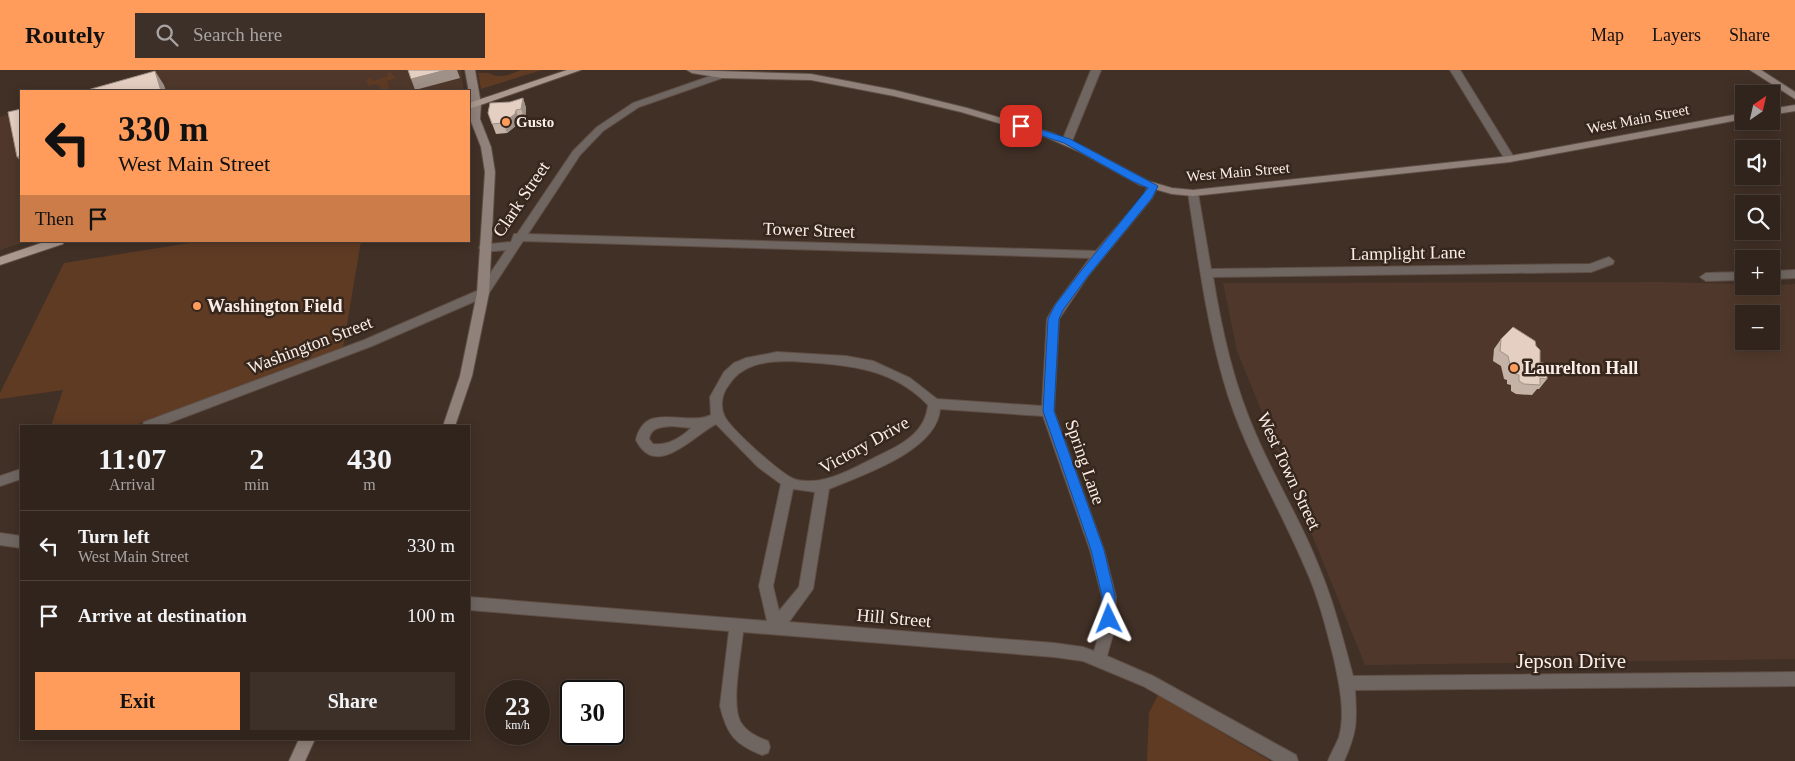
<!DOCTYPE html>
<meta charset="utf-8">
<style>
body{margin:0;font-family:Georgia,serif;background:#3d3029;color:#f1f3f6;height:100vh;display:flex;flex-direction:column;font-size:19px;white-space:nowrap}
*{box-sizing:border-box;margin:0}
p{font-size:16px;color:#a8a4a3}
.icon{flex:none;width:28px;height:28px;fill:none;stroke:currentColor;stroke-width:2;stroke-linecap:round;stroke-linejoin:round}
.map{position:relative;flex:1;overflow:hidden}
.panel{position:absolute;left:20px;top:355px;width:450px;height:315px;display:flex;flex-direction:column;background:#31241c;border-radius:0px;box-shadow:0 2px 12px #0003,0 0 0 1px #4c413b}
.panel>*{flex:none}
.banner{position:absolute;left:20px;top:20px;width:450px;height:152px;border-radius:0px;box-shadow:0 2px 12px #0003,0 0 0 1px #4c413b;background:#ff9b5b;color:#111;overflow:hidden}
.needle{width:32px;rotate:34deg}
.buttons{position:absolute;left:1735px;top:15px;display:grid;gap:10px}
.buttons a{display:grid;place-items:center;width:45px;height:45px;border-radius:0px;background:#31241c;box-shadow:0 2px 12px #0003,0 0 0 1px #4c413b;font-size:25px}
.speed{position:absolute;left:485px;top:610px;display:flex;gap:10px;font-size:25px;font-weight:700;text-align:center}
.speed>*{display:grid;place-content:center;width:65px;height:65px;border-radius:50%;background:#31241c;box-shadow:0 2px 12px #0003,0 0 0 1px #4c413b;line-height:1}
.speed small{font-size:12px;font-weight:400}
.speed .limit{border:2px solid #111;border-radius:8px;background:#fff;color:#111}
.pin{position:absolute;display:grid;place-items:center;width:42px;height:42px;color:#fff;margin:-21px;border-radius:10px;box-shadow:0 2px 8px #0006}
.me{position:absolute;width:55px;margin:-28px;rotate:358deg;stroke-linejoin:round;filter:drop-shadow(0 0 4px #0008)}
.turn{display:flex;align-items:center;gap:18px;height:105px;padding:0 15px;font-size:22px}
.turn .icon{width:65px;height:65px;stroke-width:2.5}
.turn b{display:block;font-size:35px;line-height:42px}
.then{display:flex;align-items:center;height:48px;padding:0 15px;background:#0003;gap:10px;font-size:19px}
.eta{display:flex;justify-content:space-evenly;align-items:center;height:85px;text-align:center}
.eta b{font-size:30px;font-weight:700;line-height:35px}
.button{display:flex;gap:10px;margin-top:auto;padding:10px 15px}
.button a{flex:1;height:58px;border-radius:0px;background:#ff9b5b;color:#111;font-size:20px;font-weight:700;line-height:58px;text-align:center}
.button a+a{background:#3d3029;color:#f1f3f6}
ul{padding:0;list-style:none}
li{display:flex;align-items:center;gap:15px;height:70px;padding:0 15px;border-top:1px solid #4c413b}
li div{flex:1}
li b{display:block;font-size:19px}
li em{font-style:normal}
header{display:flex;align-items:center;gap:30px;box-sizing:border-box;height:70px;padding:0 25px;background:#ff9b5b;color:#111}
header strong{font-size:24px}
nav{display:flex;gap:28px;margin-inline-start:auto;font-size:18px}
.search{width:350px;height:45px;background:#3d3029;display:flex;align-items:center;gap:12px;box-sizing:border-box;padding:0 18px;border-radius:0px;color:#a8a4a3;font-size:19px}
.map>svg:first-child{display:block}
.built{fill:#4f382b;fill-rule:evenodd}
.green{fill:#5f3b24}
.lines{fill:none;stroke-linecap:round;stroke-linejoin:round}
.minor-casing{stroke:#5f4e45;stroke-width:2}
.secondary-casing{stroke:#5f4e45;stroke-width:2}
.primary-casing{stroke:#5f4e45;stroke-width:2}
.minor{fill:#6f6661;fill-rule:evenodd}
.secondary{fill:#90827b;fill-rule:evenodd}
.primary{fill:#aa988e;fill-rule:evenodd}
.wall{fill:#c5b2a7}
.shaded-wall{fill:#a09188}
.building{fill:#e5cfc2;stroke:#a09188}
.route{fill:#1a73e8;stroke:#114b97}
.poi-dot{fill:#ff9b5b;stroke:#36261c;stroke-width:2}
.labels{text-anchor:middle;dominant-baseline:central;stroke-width:5;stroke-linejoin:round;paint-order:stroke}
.far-street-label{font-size:15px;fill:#faeee8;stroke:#36261c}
.far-poi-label{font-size:15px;font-weight:bold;fill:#faeee8;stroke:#36261c;text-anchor:start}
.street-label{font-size:18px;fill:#faeee8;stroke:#36261c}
.poi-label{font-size:18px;font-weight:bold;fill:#faeee8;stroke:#36261c;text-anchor:start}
.near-street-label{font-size:21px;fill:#faeee8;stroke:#36261c}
</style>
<header>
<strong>Routely</strong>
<div class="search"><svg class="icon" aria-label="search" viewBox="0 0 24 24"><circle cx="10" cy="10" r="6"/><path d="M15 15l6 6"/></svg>Search here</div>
<nav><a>Map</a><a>Layers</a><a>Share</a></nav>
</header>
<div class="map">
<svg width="1795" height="691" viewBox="0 0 1795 691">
<rect width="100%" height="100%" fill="#413026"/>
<path class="built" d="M159,0h302l2,16v5h-376z
M21,41v130h7l-28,9v-133z
M1660,212l84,2v2l51,-2v375l-430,6 -128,-314 -14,-68zM1744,244h27v27h-27z"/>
<path class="green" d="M522,0h20l-61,19 -3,-16c14,-1 9,1 20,3 8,1 17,-4 24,-6z
M390,2l6,6 -9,3 3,10h-8l-4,-7 -9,2 -3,-6 5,-2 2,3 15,-5 -1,-3z
M202,171h159l-18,107 -210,78h-82l12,-36 -63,9v-6l64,-130z
M1158,625l107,63 5,3h-123l2,-48z"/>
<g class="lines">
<g class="minor-casing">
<path id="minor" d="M1091,0h10l-29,71 -2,2h-6l-2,-2z
M1450,0h10l55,89 -1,2h-8z
M722,2l5,3 -2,2 -86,30 -36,24 -23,24 -52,79 568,17 48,-56 5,-11h8l1,2 -6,12 -64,78 -29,43 -5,92 50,139 12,47 -2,34 -7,25 46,20 143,79 2,6h-24l-131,-75 -60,-25 -29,-4 -311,-25c-2,22 -12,71 -3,89 6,11 17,16 28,20l2,6 -2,6 -6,2c-27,-11 -35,-20 -42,-49l9,-75 -260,-21v-13l298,24 -8,-35 22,-102 -23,-17 -42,-43c-22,11 -60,56 -80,16 9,-40 50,-13 75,-25l-1,-18 14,-25 10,-9 12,-5 31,-6 69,4 27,5 37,17 27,21 105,7 5,-87 8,-14 35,-47 -567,-17 -36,55 -115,50 -211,80h-19l2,-4 220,-82 115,-50 27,-40 -22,2 -5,-4 1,-3 31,-3 3,-8h3l56,-83 24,-24 36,-24zM792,291c50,4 98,4 136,44 -2,25 -23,38 -44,48 -21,10 -52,29 -75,28 -5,0 -10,0 -15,-2 -13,-5 -66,-52 -70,-64 -4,-10 -2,-21 4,-29 14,-23 39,-25 64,-25zM940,339l103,7 47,134 12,47 -2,34 -6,20 -11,-4 -29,-4 -265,-21 24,-33 16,-100c33,-14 108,-38 111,-80zM672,356l19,2c-10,10 -24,18 -38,16l-4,-5c2,-12 12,-12 23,-13zM793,419l22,3 -16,95 -20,24 -6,-25z
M1193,120l5,3 13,76 379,-5 19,-7 5,4 -1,3 -22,8 -378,5c9,55 21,109 44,160 19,44 45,86 62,130 15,36 24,72 34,109l442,-4v14l-440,4c2,32 2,42 -11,71h-16c3,-8 8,-16 11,-24 7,-24 0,-55 -5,-78 -8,-32 -16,-64 -30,-94 -26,-61 -62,-119 -80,-183 -18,-62 -26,-126 -36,-189z
M1795,200v8l-24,1v-8z
M1744,202v8l-38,1 -6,-4 6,-4z
M21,399v10l-21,7v-10z
M0,463l21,3v12l-21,-3z"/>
</g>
<g class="secondary-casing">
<path id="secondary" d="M465,0h10l6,34 -1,15 11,28 4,25 -6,121 -17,83 -17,50h-12l17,-50 17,-83 8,-121 -4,-25 -11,-28 1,-15z
M687,0l124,4 83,16 73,18 85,25 34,15 62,33 24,7 21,2 317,-34 234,-43v6l-234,43 -317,34 -21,-2 -32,-9 -60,-33 -34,-15 -85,-25 -67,-16 -83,-16 -89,-2 -30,-5z
M1750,0h11l34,22v7z
M1795,35v6l-24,4v-6z
M299,669h16l-10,22h-16z"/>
</g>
<g class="primary-casing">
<path id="primary" d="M567,0h14l-112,39v-6z
M47,171h17l-1,3 -63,21v-8z"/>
</g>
<use href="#minor" class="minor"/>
<use href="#secondary" class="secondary"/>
<use href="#primary" class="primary"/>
</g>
<path class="wall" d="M523,28l3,10 -1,12h-6l-1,4 -11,9 -11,1 -8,-21z
M1501,269l35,7 4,16 11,9 -4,5v3l-8,10h-2l-5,6 -16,-1 -5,-3v-6l-4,-1v-4l-3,-1 -3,-13 -8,-5 1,-12z"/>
<path class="shaded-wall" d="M446,0h11l3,8 -45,12 -4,-11z
M155,1l9,14 2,6h-5z
M523,28l3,10 -1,12 -4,-11z
M516,40l3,10 -1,4 -11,9 -4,-10z
M21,86v6l-4,-5z"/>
<path class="building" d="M408,0h38l-35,9z
M155,1l6,20h-77z
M523,28l-2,11 -5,1 -1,4 -12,9 -11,1 -4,-11 2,-10 20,-1z
M21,39v47l-4,1 -9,-45z
M1513,257l22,14 1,5 4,4v12l11,4v5l-4,4v4l-7,-1v7l-16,-1 -5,-3v-6l-4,-1 -1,-4 -3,-1 -3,-13 -8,-5 1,-12z"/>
<path class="route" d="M1021,53l49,16 88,47 -6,12 -64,78 -25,34 -4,9 -5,92 50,139 11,46v23l-1,4 -5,2 -5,-2 -2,-4v-23l-11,-46 -48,-139 5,-92 7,-14 26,-34 67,-83 -16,-7 -68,-38 -46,-15 -1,-2z"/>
<g class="poi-dot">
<circle cx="506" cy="52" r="5"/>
<circle cx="197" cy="236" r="5"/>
<circle cx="1514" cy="298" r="5"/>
</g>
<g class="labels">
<g class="far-street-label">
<text transform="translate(1638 49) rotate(-11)">West Main Street</text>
<text transform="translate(1238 102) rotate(-5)">West Main Street</text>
</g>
<g class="far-poi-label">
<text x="516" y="52">Gusto</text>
</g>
<g class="street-label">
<text transform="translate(521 129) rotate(-56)">Clark Street</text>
<text transform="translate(809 160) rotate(2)">Tower Street</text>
<text transform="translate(1408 183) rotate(-1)">Lamplight Lane</text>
<text transform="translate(310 275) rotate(-21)">Washington Street</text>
<text transform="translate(864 375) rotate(-29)">Victory Drive</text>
<text transform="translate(1085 392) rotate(71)">Spring Lane</text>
<text transform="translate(1289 401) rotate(65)">West Town Street</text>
<text transform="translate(894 548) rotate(5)">Hill Street</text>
</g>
<g class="poi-label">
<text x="207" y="236">Washington Field</text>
<text x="1524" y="298">Laurelton Hall</text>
</g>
<g class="near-street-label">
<text x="1571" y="591">Jepson Drive</text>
</g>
</g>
</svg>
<div class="buttons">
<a><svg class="needle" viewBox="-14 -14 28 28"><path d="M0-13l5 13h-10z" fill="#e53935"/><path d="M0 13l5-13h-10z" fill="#a8a4a3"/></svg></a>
<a><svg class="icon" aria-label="sound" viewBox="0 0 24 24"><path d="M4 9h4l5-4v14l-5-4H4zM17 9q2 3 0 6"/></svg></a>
<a><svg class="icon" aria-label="search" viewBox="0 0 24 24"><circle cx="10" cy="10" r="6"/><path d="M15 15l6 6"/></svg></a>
<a>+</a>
<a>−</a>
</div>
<div class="speed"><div>23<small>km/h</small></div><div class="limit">30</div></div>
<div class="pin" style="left:1021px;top:56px;background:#d93025"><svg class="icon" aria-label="arrive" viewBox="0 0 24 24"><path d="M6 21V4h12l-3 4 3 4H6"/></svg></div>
<svg class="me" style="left:1109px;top:549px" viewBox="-20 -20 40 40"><path d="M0-17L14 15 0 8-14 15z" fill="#1a73e8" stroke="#fff" stroke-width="4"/></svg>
<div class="banner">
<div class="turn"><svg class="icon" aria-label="left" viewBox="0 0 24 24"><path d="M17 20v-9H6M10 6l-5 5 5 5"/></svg><div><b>330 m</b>West Main Street</div></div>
<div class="then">Then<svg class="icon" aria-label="arrive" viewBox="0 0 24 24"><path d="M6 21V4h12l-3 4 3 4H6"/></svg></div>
</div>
<section class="panel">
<div class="eta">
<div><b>11:07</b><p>Arrival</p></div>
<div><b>2</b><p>min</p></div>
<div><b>430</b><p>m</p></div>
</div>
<ul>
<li><svg class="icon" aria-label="left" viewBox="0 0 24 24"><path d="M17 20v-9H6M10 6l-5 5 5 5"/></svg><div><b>Turn left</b><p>West Main Street</p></div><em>330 m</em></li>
<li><svg class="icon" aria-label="arrive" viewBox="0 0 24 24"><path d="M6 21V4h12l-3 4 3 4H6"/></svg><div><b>Arrive at destination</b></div><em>100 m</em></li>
</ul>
<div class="button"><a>Exit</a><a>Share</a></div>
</section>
</div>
